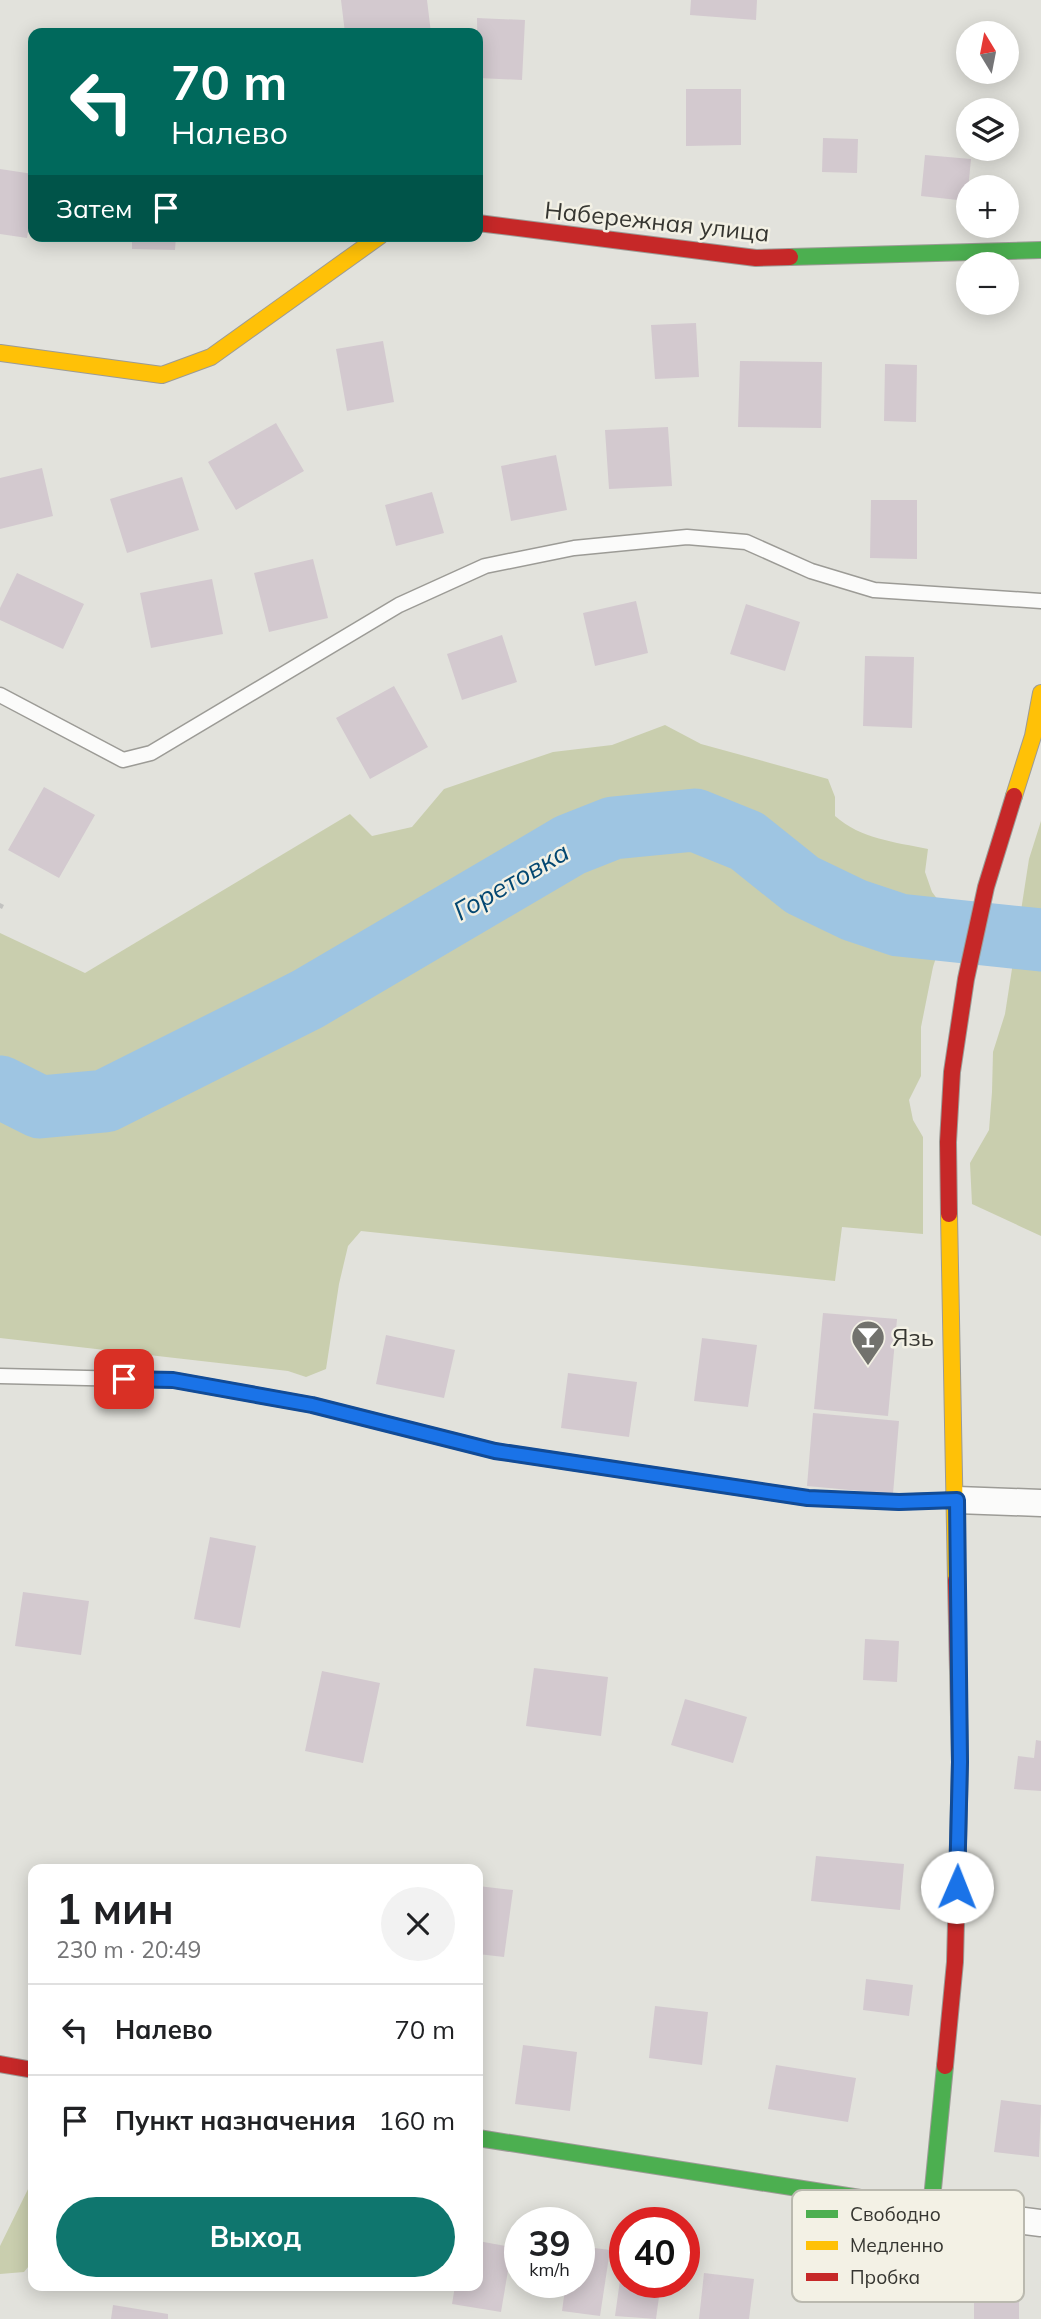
<!DOCTYPE html>
<html lang="ru">
<meta charset="utf-8">
<style>
body{margin:0;font-family:Mulish,sans-serif;background:#f2f2f2;color:#202124;height:100vh;display:flex;flex-direction:column;font-size:26px;white-space:nowrap}
*{box-sizing:border-box;margin:0}
p{font-size:23px;color:#757577}
.icon{flex:none;width:38px;height:38px;fill:none;stroke:currentColor;stroke-width:2;stroke-linecap:round;stroke-linejoin:round}
.map{position:relative;flex:1;overflow:hidden}
.drawer{position:absolute;left:28px;top:1864px;width:455px;height:427px;display:flex;flex-direction:column;background:#fff;border-radius:14px;box-shadow:0 4px 18px #0003}
.drawer>*{flex:none}
.top-card{position:absolute;left:28px;top:28px;width:455px;height:214px;border-radius:14px;box-shadow:0 4px 18px #0003;background:#00695c;color:#fff;overflow:hidden}
.needle{width:46px;rotate:350deg}
.buttons{position:absolute;left:956px;top:21px;display:grid;gap:14px}
.buttons a{display:grid;place-items:center;width:63px;height:63px;border-radius:50%;background:#fff;box-shadow:0 4px 18px #0003;font-size:35px}
.speed{position:absolute;left:504px;top:2207px;display:flex;gap:14px;font-size:35px;font-weight:700;text-align:center}
.speed>*{display:grid;place-content:center;width:91px;height:91px;border-radius:50%;background:#fff;box-shadow:0 4px 18px #0003;line-height:1}
.speed small{font-size:18px;font-weight:400}
.speed .limit{border:10px solid #d22;background:#fff;color:#111}
.pin{position:absolute;display:grid;place-items:center;width:60px;height:60px;color:#fff;margin:-30px;border-radius:14px;box-shadow:0 4px 10px #0006}
.me{position:absolute;width:77px;margin:-38px;rotate:1deg;stroke-linejoin:round;filter:drop-shadow(0 0 5px #0008)}
.turn{display:flex;align-items:center;gap:24px;height:147px;padding:0 28px;font-size:32px}
.turn .icon{width:91px;height:91px;stroke-width:2.5}
.turn b{display:block;font-size:49px;line-height:60px}
.then{display:flex;align-items:center;height:66px;padding:0 28px;background:#0003;gap:14px;font-size:26px}
.round{display:grid;place-items:center;flex:none;width:74px;height:74px;border-radius:37px;background:#f2f2f2}
.head{display:flex;align-items:center;justify-content:space-between;height:119px;padding:0 28px}
h1{font-size:42px;font-weight:700;line-height:52px}
.cta{display:flex;gap:14px;margin-top:auto;padding:14px 28px}
.cta a{flex:1;height:80px;border-radius:42px;background:#0f766e;color:#fff;font-size:28px;font-weight:700;line-height:80px;text-align:center}
ul{padding:0;list-style:none}
li{display:flex;align-items:center;gap:21px;height:91px;padding:0 28px;border-top:2px solid #e0e0e0}
li div{flex:1}
li b{display:block;font-size:26px}
li em{font-style:normal}
.map>svg:first-child{display:block}
.green{fill:#c9ceae}
.lines{fill:none;stroke-linecap:round;stroke-linejoin:round}
.river{stroke:#9ec5e2;stroke-width:63}
.building{fill:#d3c9cf}
.lane-casing{stroke:#9c9b96;stroke-width:17}
.street-casing{stroke:#9c9b96;stroke-width:29}
.fast-casing{stroke:#9c9b96;stroke-width:18}
.slow-casing{stroke:#9c9b96;stroke-width:18}
.jam-casing{stroke:#9c9b96;stroke-width:18}
.path{stroke:#c2c2c0;stroke-width:4.5;stroke-dasharray:5 3.5;stroke-linecap:butt}
.lane{stroke:#fbfbfa;stroke-width:14}
.street{stroke:#fbfbfa;stroke-width:26}
.fast{stroke:#4caf50;stroke-width:16}
.slow{stroke:#ffc107;stroke-width:16}
.jam{stroke:#c62828;stroke-width:16}
.route-casing{stroke:#114b97;stroke-width:18}
.route{stroke:#1a73e8;stroke-width:12}
.labels{text-anchor:middle;dominant-baseline:central;stroke-width:5;stroke-linejoin:round;paint-order:stroke}
.street-label{font-size:24px;fill:#363631;stroke:#f3f1e5}
.poi-label{font-size:24px;fill:#363631;stroke:#f3f1e5;text-anchor:start}
.water-label{font-size:26px;font-style:italic;fill:#034771;stroke:#f3f1e5}
.key{fill:#f3f1e5;stroke:#bab9af;stroke-width:2}
.key-label{font-size:19px;fill:#363631}
</style>
<div class="map">
<svg width="1041" height="2319" viewBox="0 0 1041 2319">
<rect width="100%" height="100%" fill="#e2e2dc"/>
<path class="green" d="M665,725l36,19 127,35 7,18v19c26,23 60,26 93,33l-3,23 7,20 12,16 2,18 -13,41 -12,60v49l-12,24 4,20 10,17v97l-81,-7 -7,54 -474,-50 -13,15 -9,38 -13,85 -20,8 -18,-6 -288,-33v-405l85,40 265,-159 22,22 40,-9 32,-38 109,-37 59,-7z
M1041,821v415l-69,-32 -2,-41 19,-33 3,-38 1,-40 12,-38 24,-155z
M33,2179v82l-9,11 -24,2v-28z"/>
<g class="lines">
<path class="river" d="M0,1087l40,20 65,-6 203,-102 262,-154 43,-17 82,-8 52,21 55,44 52,25 45,15 142,15"/>
</g>
<path class="building" d="M341,0h86l4,33h-86z
M691,0h66l-1,20 -66,-5z
M477,18l48,2 -3,60 -44,-2z
M686,89h55v56l-55,1z
M823,138l35,1 -1,34 -35,-1z
M925,155l46,4 -4,42 -46,-5z
M0,169l33,5v26l-6,38 -27,-4z
M132,236h44l-1,14 -43,-1z
M696,323l3,54 -44,2 -4,-54z
M383,341l11,61 -47,9 -11,-62z
M740,361l82,1 -1,66 -83,-1z
M885,364l32,1 -1,57 -32,-1z
M276,423l28,48 -68,39 -28,-48z
M668,427l4,59 -63,3 -4,-59z
M556,455l11,55 -56,11 -10,-55z
M42,468l11,48 -53,13v-51z
M182,477l17,53 -72,23 -17,-54z
M432,492l12,41 -48,13 -11,-41z
M871,500h46v59l-47,-1z
M313,559l15,59 -59,14 -15,-59z
M17,573l67,31 -21,45 -63,-29v-12z
M212,579l11,55 -72,14 -11,-55z
M636,601l12,52 -53,13 -12,-53z
M746,604l54,18 -15,49 -55,-17z
M502,635l15,47 -55,18 -15,-46z
M865,656l49,1 -2,71 -49,-2z
M394,686l34,61 -58,32 -34,-61z
M44,787l51,28 -36,63 -51,-28z
M823,1313l74,6 -9,97 -74,-7z
M386,1335l69,15 -11,48 -68,-14z
M702,1338l55,7 -9,62 -54,-6z
M568,1373l69,9 -8,55 -68,-9z
M813,1413l86,8 -6,73 -86,-8z
M210,1537l46,9 -16,82 -46,-9z
M23,1592l66,9 -8,54 -66,-9z
M865,1639l34,2 -2,41 -34,-2z
M534,1668l74,9 -7,59 -75,-10z
M322,1671l58,12 -17,80 -58,-12z
M685,1699l62,18 -14,46 -62,-18z
M1036,1740l5,1v50l-27,-2 4,-33 16,2z
M816,1856l88,8 -4,46 -89,-9z
M478,1886l35,4 -9,67 -26,-3z
M866,1979l47,6 -4,31 -46,-6z
M655,2006l53,6 -6,53 -53,-7z
M523,2045l54,7 -7,59 -55,-7z
M776,2065l80,13 -8,44 -80,-13z
M1001,2100l40,5 -2,52 -45,-5z
M478,2241l34,6 -11,65 -49,-8 3,-18h23z
M579,2246l31,4 -10,66 -38,-5 4,-29h13z
M623,2259l2,23h36l-5,37 -41,-3z
M704,2273l50,6 -5,40h-50z
M1019,2293v26h-45v-25z
M113,2305l55,9v5h-57z"/>
<g class="lines">
<g class="lane-casing">
<path id="lane" d="M0,695l123,65 28,-7 248,-148 86,-39 89,-18 113,-11 59,5 65,29 63,19 167,11
M0,1376l173,4 139,25 183,46 313,47 91,4 54,-2"/>
</g>
<g class="street-casing">
<path id="street" d="M957,1500l84,3
M931,2209l110,14"/>
</g>
<g class="fast-casing">
<path id="fast" d="M790,257l251,-7
M478,2138l453,71 14,-143"/>
</g>
<g class="slow-casing">
<path id="slow" d="M0,353l162,22 49,-18 169,-121
M1014,796l19,-60 8,-43
M949,1214l7,366"/>
</g>
<g class="jam-casing">
<path id="jam" d="M478,223l278,35 34,-1
M949,1214l-1,-72 4,-70 14,-93 20,-92 28,-91
M0,2064l33,6
M945,2066l10,-104 5,-200 -4,-182"/>
</g>
<path class="path" d="M0,908l2,-4"/>
<use href="#lane" class="lane"/>
<use href="#street" class="street"/>
<use href="#fast" class="fast"/>
<use href="#slow" class="slow"/>
<use href="#jam" class="jam"/>
</g>
<g class="lines">
<g class="route-casing">
<path id="route" d="M124,1379l49,1 139,25 183,46 313,47 91,4 58,-2 3,262 -3,125"/>
</g>
<use href="#route" class="route"/>
</g>
<defs>
<g id="bar-pin" transform="scale(1.75)"><path d="M0 17L-7.5 6A9.5 9.5 0 1 1 7.5 6Z" fill="#72726d" stroke="#f3f1e5"/><path d="M-6-5H6L.8 .8V4.5H3.5V6h-7V4.5H-.8V.8Z" fill="#fff"/></g>
</defs>
<g fill-rule="evenodd">
<use href="#bar-pin" x="868" y="1337"/>
</g>
<g class="labels">
<g class="street-label">
<text transform="translate(657 221) rotate(6)">Набережная улица</text>
</g>
<g class="poi-label">
<text x="892" y="1337">Язь</text>
</g>
<g class="water-label">
<text transform="translate(511 881) rotate(-30)">Горетовка</text>
</g>
</g>
<rect x="792" y="2190" width="232" height="112" rx="10" class="key"/>
<rect x="806" y="2210" width="32" height="8" fill="#4caf50"/>
<rect x="806" y="2241" width="32" height="9" fill="#ffc107"/>
<rect x="806" y="2273" width="32" height="8" fill="#c62828"/>
<g class="key-label">
<text x="850" y="2221">Свободно</text>
<text x="850" y="2252">Медленно</text>
<text x="850" y="2284">Пробка</text>
</g>
</svg>
<div class="buttons">
<a><svg class="needle" viewBox="-14 -14 28 28"><path d="M0-13l5 13h-10z" fill="#e53935"/><path d="M0 13l5-13h-10z" fill="#757577"/></svg></a>
<a><svg class="icon" aria-label="layers" viewBox="0 0 24 24"><path d="M12 4l9 5-9 5-9-5zM3 14l9 5 9-5"/></svg></a>
<a>+</a>
<a>−</a>
</div>
<div class="speed"><div>39<small>km/h</small></div><div class="limit">40</div></div>
<div class="pin" style="left:124px;top:1379px;background:#d93025"><svg class="icon" aria-label="arrive" viewBox="0 0 24 24"><path d="M6 21V4h12l-3 4 3 4H6"/></svg></div>
<svg class="me" style="left:957px;top:1887px" viewBox="-20 -20 40 40"><circle r="19" fill="#fff"/><path d="M0-13L10 11 0 6-10 11z" fill="#1a73e8"/></svg>
<div class="top-card">
<div class="turn"><svg class="icon" aria-label="left" viewBox="0 0 24 24"><path d="M17 20v-9H6M10 6l-5 5 5 5"/></svg><div><b>70 m</b>Налево</div></div>
<div class="then">Затем<svg class="icon" aria-label="arrive" viewBox="0 0 24 24"><path d="M6 21V4h12l-3 4 3 4H6"/></svg></div>
</div>
<section class="drawer">
<div class="head"><div><h1>1 мин</h1><p>230 m · 20:49</p></div><a class="round"><svg class="icon" aria-label="close" viewBox="0 0 24 24"><path d="M6 6l12 12M18 6L6 18"/></svg></a></div>
<ul>
<li><svg class="icon" aria-label="left" viewBox="0 0 24 24"><path d="M17 20v-9H6M10 6l-5 5 5 5"/></svg><div><b>Налево</b></div><em>70 m</em></li>
<li><svg class="icon" aria-label="arrive" viewBox="0 0 24 24"><path d="M6 21V4h12l-3 4 3 4H6"/></svg><div><b>Пункт назначения</b></div><em>160 m</em></li>
</ul>
<div class="cta"><a>Выход</a></div>
</section>
</div>
